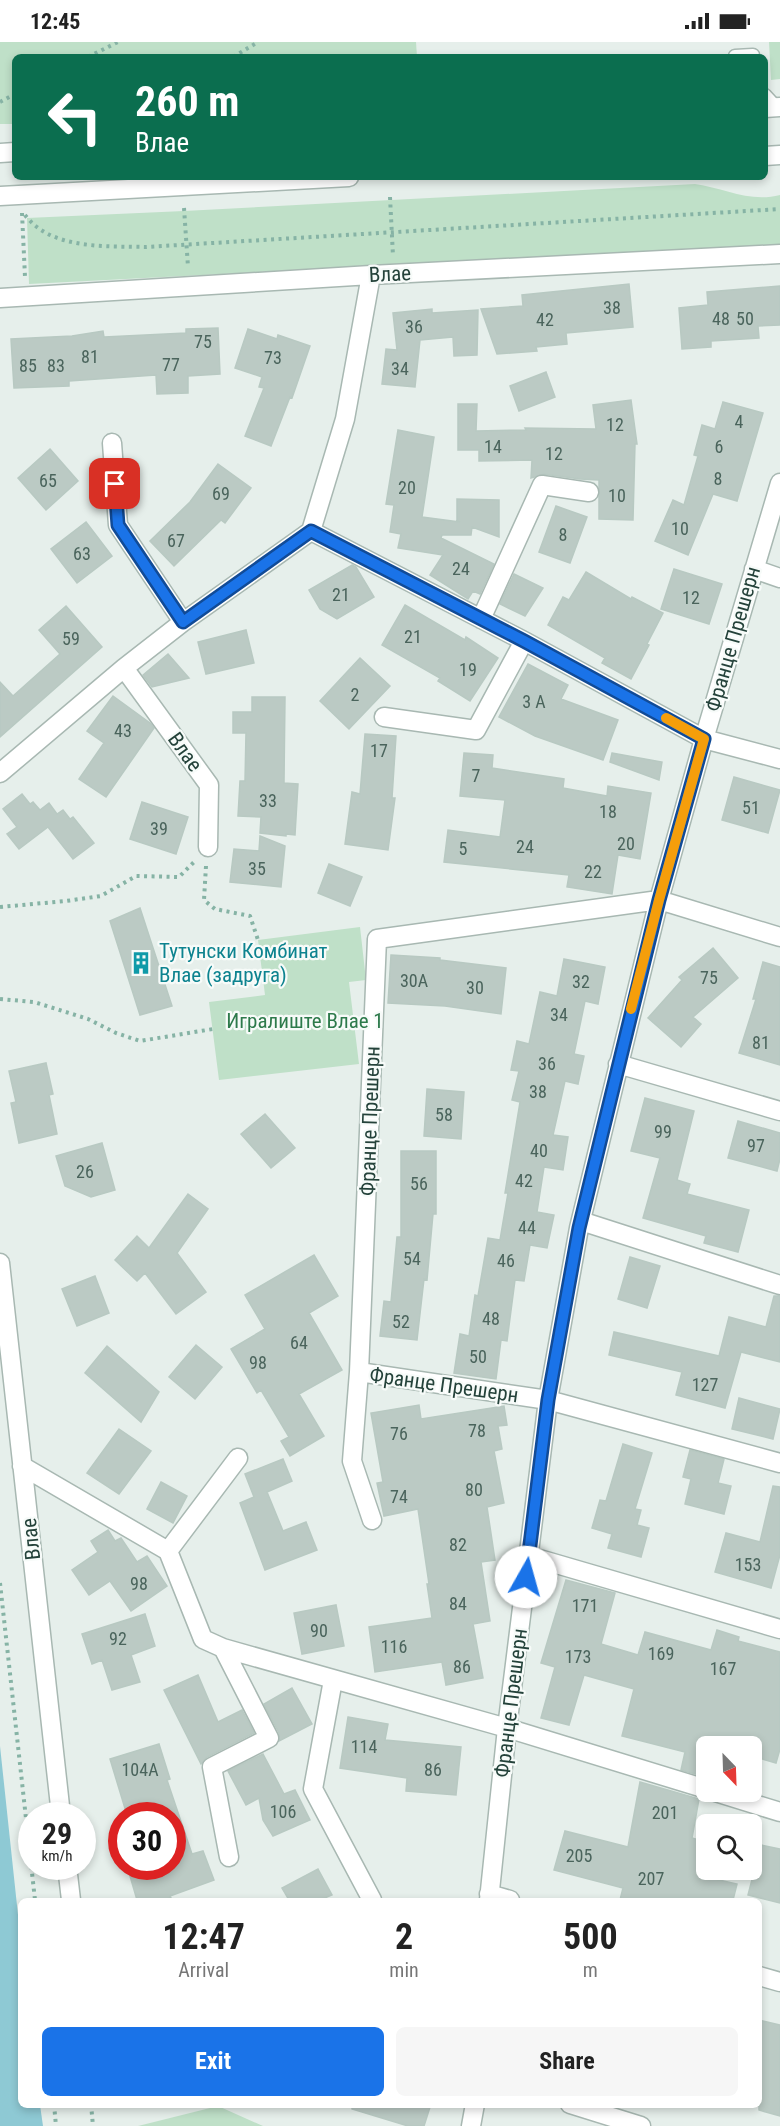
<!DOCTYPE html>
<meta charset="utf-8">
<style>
body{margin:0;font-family:"Roboto Condensed",sans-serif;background:#f6f6f6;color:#222;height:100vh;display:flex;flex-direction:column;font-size:22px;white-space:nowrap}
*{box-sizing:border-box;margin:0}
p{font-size:20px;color:#767676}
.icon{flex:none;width:33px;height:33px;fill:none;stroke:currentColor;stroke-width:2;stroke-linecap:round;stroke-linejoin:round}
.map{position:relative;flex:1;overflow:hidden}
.details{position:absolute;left:18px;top:1856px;width:744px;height:210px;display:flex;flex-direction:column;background:#fff;border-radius:9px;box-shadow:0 3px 9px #0003}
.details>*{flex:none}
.banner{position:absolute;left:12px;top:12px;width:756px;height:126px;border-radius:9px;box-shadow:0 3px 9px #0003;background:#0b6e4f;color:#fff;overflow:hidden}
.needle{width:39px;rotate:157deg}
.tools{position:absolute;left:696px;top:1694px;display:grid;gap:12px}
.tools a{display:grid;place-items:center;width:66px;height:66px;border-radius:9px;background:#fff;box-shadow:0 3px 9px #0003;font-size:30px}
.speed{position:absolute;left:18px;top:1760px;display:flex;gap:12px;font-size:30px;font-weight:700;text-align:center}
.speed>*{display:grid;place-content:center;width:78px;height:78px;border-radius:50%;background:#fff;box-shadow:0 3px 9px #0003;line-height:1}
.speed small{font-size:15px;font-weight:400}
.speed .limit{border:9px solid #d22;background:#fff;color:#111}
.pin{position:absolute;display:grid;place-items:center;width:51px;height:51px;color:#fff;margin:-26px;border-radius:12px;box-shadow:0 3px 9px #0006}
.me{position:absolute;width:66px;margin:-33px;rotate:7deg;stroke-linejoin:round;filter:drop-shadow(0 0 4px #0008)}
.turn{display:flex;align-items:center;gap:21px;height:126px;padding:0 24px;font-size:27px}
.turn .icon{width:78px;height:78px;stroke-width:2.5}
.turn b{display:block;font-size:42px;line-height:51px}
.eta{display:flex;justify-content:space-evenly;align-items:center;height:102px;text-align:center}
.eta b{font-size:36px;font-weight:700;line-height:42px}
.action{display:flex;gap:12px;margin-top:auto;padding:12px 24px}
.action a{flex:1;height:69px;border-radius:9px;background:#1a73e8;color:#fff;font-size:24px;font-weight:700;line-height:69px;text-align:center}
.action a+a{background:#f6f6f6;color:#222}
.status{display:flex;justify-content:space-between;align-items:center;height:42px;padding:0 30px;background:#fff;direction:ltr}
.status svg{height:16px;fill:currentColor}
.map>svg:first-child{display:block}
.green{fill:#bfe0c8}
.water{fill:#8ec9d4}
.building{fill:#bbcac4;stroke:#b8c9c2;stroke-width:1.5}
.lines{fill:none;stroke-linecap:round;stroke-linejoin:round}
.service-casing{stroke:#a8b8b2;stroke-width:15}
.minor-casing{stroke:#a8b8b2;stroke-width:21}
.tertiary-casing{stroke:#a8b8b2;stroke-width:21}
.path{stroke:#86b3a5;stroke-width:4;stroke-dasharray:3 4.5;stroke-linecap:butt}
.service{stroke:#fff;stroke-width:12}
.minor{stroke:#fff;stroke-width:18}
.tertiary{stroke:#fff;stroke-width:18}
.route-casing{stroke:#114b97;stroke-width:15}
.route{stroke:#1a73e8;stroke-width:10}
.slow{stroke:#f59e0b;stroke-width:10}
.labels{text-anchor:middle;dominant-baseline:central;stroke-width:4.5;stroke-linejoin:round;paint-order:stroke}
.number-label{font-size:18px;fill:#4a645c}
.street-label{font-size:21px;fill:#24423a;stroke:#f7fbf9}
.culture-label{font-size:21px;fill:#0d838f;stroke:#f7fbf9;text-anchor:start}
.park-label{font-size:21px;fill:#2d7a4b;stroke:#f7fbf9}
</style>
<div class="status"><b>12:45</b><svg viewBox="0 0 49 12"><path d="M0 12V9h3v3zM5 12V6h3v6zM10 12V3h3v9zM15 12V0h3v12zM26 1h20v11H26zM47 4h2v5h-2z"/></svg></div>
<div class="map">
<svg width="780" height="2084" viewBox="0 0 780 2084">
<rect width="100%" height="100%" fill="#e6efeb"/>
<path class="green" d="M0,0h416l1,15h-402v67h-15z
M769,0h11v37l-9,1z
M695,142c29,4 55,19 85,11v50l-751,39 -2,-66 157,-7z
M360,885l6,53 -17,2 10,82 -140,16 -10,-78 56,-7 -7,-55z
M218,2064l45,20h-125z"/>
<path class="water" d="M0,1704l21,197v161l19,1 3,21h-43z"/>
<path class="building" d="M629,242l4,43 -67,6 1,11 -31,3 1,4 -40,3 -16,-45 42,-3 -1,-11z
M780,244v39l-22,1 1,12 -48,3v6l-29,2 -3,-41 29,-3 -1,-13z
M432,267v4l46,-3 -1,45 -23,1 -1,-19 -33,3 -5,47 -33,-3 4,-35 11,1 -4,-37z
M218,286l2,46 -32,2v17l-31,1 -1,-19 -87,6v5l-55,2 -3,-49 61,-3 31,-5 1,6 82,-4v-4z
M248,287l29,10 1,-4 32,11 -18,52 -2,-1 -19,49 -26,-10 19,-48 -5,-1 3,-10 -27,-9z
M546,330l9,25 -36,14 -9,-25z
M631,358l6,44h-2l-2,76 -34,-1v-39l-19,-1 -36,-5 -13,4 1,-18 -53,1v-11h-21v-46h19l-1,27 50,-1 -1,-2 71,1 -3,-24z
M723,360l40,11 -26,88 -24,-7 -25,61 -33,-14 18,-41 11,5 14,-49 -4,-1 8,-30 13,4z
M398,388l36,7 -12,80 38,5 -3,-1v-22l42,1v37l-27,-10 -1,8h-29l-1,3 53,26 -14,30 -7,-3 -5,8 -38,-24 13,-20 -45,-7 3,-14 -11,-2 4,-27 -8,-1z
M50,407l28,32 -32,29 -28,-32z
M218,422l33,24 -26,35 -4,-3 -47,46 -24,-25 40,-39z
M556,464l31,11 -17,46 -31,-11z
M86,480l26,34 -35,27 -26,-34z
M352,523l4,2 18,30 -37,22 -17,-10 -11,-19z
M674,527l48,15 -13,40 -48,-15z
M586,530l45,27 1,-2 31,16 -16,31 2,1 -18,34 -29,-16 3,-5 -57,-33 15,-28 6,3z
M514,532l29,14 -18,28 -25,-12z
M405,563l60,35 1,-3 32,21 -28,43 -32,-20 2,-3 -58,-33z
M66,564l36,41 -102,90v-55l13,14 47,-42 -21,-24z
M246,588l8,33 -48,11 -8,-32z
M168,612l21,24 -37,9 -9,-12z
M360,616l30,28 -41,43 -29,-28z
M528,622l40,21 -7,14 57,21 -15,40 -68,-24 -36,-19z
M113,654l37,27 4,5 -48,69 -27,-18 25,-36 -17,-12z
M252,655h33l-1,86 14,1 -3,51 -9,-1v2l-26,-3 1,-16 -23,-1 2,-35h5l1,-48h-13v-21h19z
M365,692l31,2 -4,62h3l-7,52 -43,-6 7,-52 8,2z
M464,711l29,2 -1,13 72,11 -1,9 44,8 1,-10 43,7 -11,66 -22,-4 -6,39 -45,-7 2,-12 -125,-13 4,-32 52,7 5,-37 -45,-4z
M612,711l50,9 -3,18 -49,-18z
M734,735l46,13 -12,43 -46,-13z
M22,752l8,10 3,-2 7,8 9,-7 8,11 6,-4 7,9 3,-2 21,26 -21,16 -25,-32 -29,22 -12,-15 10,-7 -14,-18z
M142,760l46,15 -12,37 -46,-15z
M260,794l25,10 -4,41 -51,-5 4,-33 25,2z
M329,822l33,13 -12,29 -32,-13z
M140,866l32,98 -32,9 -30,-94z
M713,906l25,30 -45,39 8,7 -20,23 -33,-29 34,-38 -3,-3z
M391,913l49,3v2l66,8 -5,46 -56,-8 -57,-3z
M564,917l41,8 -7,37 -13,-3 -11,53 10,2 -6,28 -13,-3 -12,54 15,2 -5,33 -19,-3 -7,45 17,3 -7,33 -17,-3 -6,36 -9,-1 -8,61 -6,-1 -5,39 -42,-6 6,-39 9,2 6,-41 3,1 10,-58 12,2 8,-47h-3l15,-91 -8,-2 7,-29 -8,-1 6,-29 12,3 11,-52 17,4z
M763,920l17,5v98l-41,-12 17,-54h-3z
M46,1021l7,31 -4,1 8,39 -38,9 -8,-40 5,-1 -7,-31z
M427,1047l37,3 -3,47 -37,-3z
M645,1056l49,13 -17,69 13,4 -3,10 62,16 -11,42 -34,-9 2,-7 -63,-18 17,-60 -29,-7z
M265,1072l30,34 -24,20 -30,-34z
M738,1079l42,12v26l-3,12 -49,-13z
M102,1101l13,47 -24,7 -26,-11 -9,-30z
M401,1109h35v63h-3l-6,66 -3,-1 -7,61 -37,-4 4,-35 7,1 6,-65h4z
M188,1152l20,15 -31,44 29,39 -30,22 -31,-41 -8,8 -22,-21 22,-24 12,12z
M314,1213l24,41 -29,17 33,57 -43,24 25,42 -34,20 -9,-15 8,-4 -28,-47 -4,3 -26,-44 34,-20 -20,-34z
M630,1215l30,9 -13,42 -29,-9z
M95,1234l14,37 -32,13 -15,-37z
M774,1254h6v66l-39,-10 -16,56 -49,-13 6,-23 -73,-17 5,-23 105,24 10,-39 37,10z
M196,1303l26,22 -27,32 -26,-22z
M107,1304l52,46 -18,30 -56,-49z
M739,1356l41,11 -7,30 -41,-10z
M419,1363l2,14 83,-13 3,19 -9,1 4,23 -8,2 10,52 -17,4 8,53 -14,2 9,59 -17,3 10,54 -37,7 -4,-23 -67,10 -6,-45 63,-9 -5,-34h2l-11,-75 -34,7 -7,-33 6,-1 -12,-69z
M119,1387l32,22 -32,43 -32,-21z
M623,1402l29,9 -17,56 6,1 -4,15 12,3 -8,29 -33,-9 4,-14 -20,-6 8,-28 6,1z
M690,1408l34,9 -6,24 13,3 -7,28 -39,-10 6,-25 -8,-2z
M283,1417l9,22 -25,11 16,39 23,-9 11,28 -52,20 -25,-67 14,-6 -9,-23z
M161,1440l26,14 -14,27 -26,-14z
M773,1444l7,1v68l-9,33 -56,-16 11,-39 34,9z
M108,1488l7,11 6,-3 16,24 10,-6 20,30 -36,25 -21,-30 -21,14 -17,-25 26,-18 -7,-11z
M566,1538l49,13 -14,51 37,11 7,-23 66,18 6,-20 22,7 -1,4 42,11v97l-4,14 -24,-7v-10h-46l-3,30 -22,-6 4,-18 -63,-16 12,-47 -50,-14 -15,50 -28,-7 14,-51 -14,-4z
M336,1563l8,41 -42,8 -8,-41z
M145,1572l10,32 -24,9 9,27 -28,8 -10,-30 -10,4 -10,-30z
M198,1633l20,47 24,-12 12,23 -47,24 -6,7 -37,-74z
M292,1646l20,36 -33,17v-8l-15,-29z
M348,1675l40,7 -3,16 76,7 -5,48 -50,-4 1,-13 -67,-10z
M159,1702l11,35 -3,1 25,74 11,-3 11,29 -44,16 1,2 -11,2h-23l-7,-24 42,-10v-51h-45l-17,-56z
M263,1712l21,40 11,-4 15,30 -37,16 -10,-16 -4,-22 -13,7 -18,-34z
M640,1740l59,17 -7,39 14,4v35l31,7 -4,16h-113l3,-12 -69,-18 11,-39 63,16z
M761,1803l19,4v54l-32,-8z
M318,1827l14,26 -12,5h-31l-7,-12z
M759,1978l21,5v91l-21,-6z
M352,2062h79l-7,22h-16l-56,-17z"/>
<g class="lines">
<g class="service-casing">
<path id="service" d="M735,14l18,-1v2
M765,53l11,12"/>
</g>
<g class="minor-casing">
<path id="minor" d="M0,256l371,-23 409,-21
M112,401l6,82 65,97
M311,489l34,-112 26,-144
M754,527l26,9
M481,577l61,-134 47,7
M124,626l85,117 -1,62
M384,675l92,13 48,-89
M0,731l124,-105 59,-46 128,-91 213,110 180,98 76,20
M618,1022l162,47
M581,1179l199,64
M0,1221l61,552
M359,1330l189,28 232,63
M22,1424l146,85 35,88 20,9
M372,1478l-20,-59 7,-89 18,-433 282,-39 121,37
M168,1509l70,-93
M529,1514l251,73
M333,1638l-20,109 59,111
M712,1749l68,21
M229,1815l-17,-90 57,-29 -46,-90 284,80 199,61
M67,1824l4,34
M489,1852l21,6
M489,1858l18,-172 41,-328 31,-172 80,-328 45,-161 76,-256
M759,1934l21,6
M570,2062l71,22
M471,2084l4,-22"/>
</g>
<g class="tertiary-casing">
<path id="tertiary" d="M765,66l15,-1
M0,111l15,-1
M765,114l15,-1
M0,154l349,-19"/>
</g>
<path class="path" d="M88,15l30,-15
M233,15l25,-15
M0,60l15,-8
M390,155l3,59
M184,166l4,59
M22,171l3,64
M25,173c26,35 82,31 121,32l634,-38
M206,824l-2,34 11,9 35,7 8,24
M0,865l66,-6 35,-5 35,-20 43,1 16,-16
M0,957l34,3 54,17 28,14 24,8 73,-12
M0,1541l35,317
M54,2062l2,22
M91,2062l2,22"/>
<use href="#service" class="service"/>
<use href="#minor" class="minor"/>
<use href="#tertiary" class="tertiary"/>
</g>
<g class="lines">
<g class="route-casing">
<path id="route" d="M115,442l3,41 65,97 128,-91 213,110 180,98 -45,161 -80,328 -31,172 -22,177"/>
</g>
<use href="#route" class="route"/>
<path class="slow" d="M631,967l28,-109 45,-161 -38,-21"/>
</g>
<defs>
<g id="building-bare" transform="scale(1.8)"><path d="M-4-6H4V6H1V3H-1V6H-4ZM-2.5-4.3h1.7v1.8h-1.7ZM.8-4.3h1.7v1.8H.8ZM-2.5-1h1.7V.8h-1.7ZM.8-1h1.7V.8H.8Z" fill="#0f9aa8" stroke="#f7fbf9" stroke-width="2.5" paint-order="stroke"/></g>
</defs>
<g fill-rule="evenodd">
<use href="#building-bare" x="141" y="921"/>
</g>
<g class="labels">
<g class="number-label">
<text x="612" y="265">38</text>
<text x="721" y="276">48</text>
<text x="745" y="276">50</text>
<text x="545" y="277">42</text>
<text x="414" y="284">36</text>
<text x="203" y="299">75</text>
<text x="90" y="314">81</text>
<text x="273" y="315">73</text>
<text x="171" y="322">77</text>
<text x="28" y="323">85</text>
<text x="56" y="323">83</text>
<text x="400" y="326">34</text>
<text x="739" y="379">4</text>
<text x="615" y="382">12</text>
<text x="493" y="404">14</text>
<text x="719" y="404">6</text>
<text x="554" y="411">12</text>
<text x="718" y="436">8</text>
<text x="48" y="438">65</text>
<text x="407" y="445">20</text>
<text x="221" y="451">69</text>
<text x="617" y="453">10</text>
<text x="680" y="486">10</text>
<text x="563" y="492">8</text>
<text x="176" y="498">67</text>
<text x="82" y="511">63</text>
<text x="461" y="526">24</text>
<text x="341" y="552">21</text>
<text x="691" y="555">12</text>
<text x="413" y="594">21</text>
<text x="71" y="596">59</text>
<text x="468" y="627">19</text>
<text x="355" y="652">2</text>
<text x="534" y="659">3 А</text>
<text x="123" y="688">43</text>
<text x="379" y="708">17</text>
<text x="476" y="733">7</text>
<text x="268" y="758">33</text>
<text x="751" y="765">51</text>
<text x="608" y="769">18</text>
<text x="159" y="786">39</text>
<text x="626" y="801">20</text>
<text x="525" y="804">24</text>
<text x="463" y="806">5</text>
<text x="257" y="826">35</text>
<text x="593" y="829">22</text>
<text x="709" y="935">75</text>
<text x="414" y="938">30A</text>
<text x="581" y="939">32</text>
<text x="475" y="945">30</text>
<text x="559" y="972">34</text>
<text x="761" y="1000">81</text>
<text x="547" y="1021">36</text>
<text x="538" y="1049">38</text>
<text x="444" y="1072">58</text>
<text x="663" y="1089">99</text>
<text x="756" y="1103">97</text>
<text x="539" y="1108">40</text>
<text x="85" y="1129">26</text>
<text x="524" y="1138">42</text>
<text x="419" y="1141">56</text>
<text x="527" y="1185">44</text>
<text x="412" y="1216">54</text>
<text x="506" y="1218">46</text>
<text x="491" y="1276">48</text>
<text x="401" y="1279">52</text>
<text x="299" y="1300">64</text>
<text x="478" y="1314">50</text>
<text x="258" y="1320">98</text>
<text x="705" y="1342">127</text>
<text x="477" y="1388">78</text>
<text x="399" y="1391">76</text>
<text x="474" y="1447">80</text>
<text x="399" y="1454">74</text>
<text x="458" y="1502">82</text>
<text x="748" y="1522">153</text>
<text x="139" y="1541">98</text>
<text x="458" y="1561">84</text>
<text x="585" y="1563">171</text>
<text x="319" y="1588">90</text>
<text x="118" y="1596">92</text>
<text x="394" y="1604">116</text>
<text x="661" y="1611">169</text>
<text x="578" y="1614">173</text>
<text x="462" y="1624">86</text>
<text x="723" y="1626">167</text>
<text x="364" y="1704">114</text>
<text x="140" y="1727">104А</text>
<text x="433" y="1727">86</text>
<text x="283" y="1769">106</text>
<text x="665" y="1770">201</text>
<text x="579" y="1813">205</text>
<text x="651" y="1836">207</text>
</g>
<g class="street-label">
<text transform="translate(390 232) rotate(-3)">Влае</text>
<text transform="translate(733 597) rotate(-74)">Францe Прешерн</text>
<text transform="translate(185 710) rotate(54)">Влае</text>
<text transform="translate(370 1079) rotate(-88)">Францe Прешерн</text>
<text transform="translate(444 1343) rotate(8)">Франце Прешерн</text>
<text transform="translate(31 1497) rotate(-96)">Влае</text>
<text transform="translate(511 1661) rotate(-83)">Францe Прешерн</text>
</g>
<g class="culture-label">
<text x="159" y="909">Тутунски Комбинат<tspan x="159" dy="24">Влае (задруга)</tspan></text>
</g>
<g class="park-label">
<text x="305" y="979">Игралиште Влае 1</text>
</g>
</g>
</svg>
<div class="tools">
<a><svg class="needle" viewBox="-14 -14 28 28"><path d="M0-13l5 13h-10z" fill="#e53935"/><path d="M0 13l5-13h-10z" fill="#767676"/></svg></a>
<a><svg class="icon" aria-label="search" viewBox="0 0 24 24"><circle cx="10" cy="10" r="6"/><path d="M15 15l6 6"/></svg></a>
</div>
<div class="speed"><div>29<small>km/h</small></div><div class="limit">30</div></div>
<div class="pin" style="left:115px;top:442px;background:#d93025"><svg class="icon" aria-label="arrive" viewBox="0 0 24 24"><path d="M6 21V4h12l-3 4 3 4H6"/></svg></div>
<svg class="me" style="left:526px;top:1535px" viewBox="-20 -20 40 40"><circle r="19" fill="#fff"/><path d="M0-13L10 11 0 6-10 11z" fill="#1a73e8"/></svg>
<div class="banner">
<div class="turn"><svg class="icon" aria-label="left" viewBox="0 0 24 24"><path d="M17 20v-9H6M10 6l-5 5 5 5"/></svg><div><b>260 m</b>Влае</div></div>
</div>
<section class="details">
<div class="eta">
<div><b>12:47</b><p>Arrival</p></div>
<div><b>2</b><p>min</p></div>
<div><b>500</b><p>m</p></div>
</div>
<div class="action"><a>Exit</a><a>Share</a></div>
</section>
</div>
